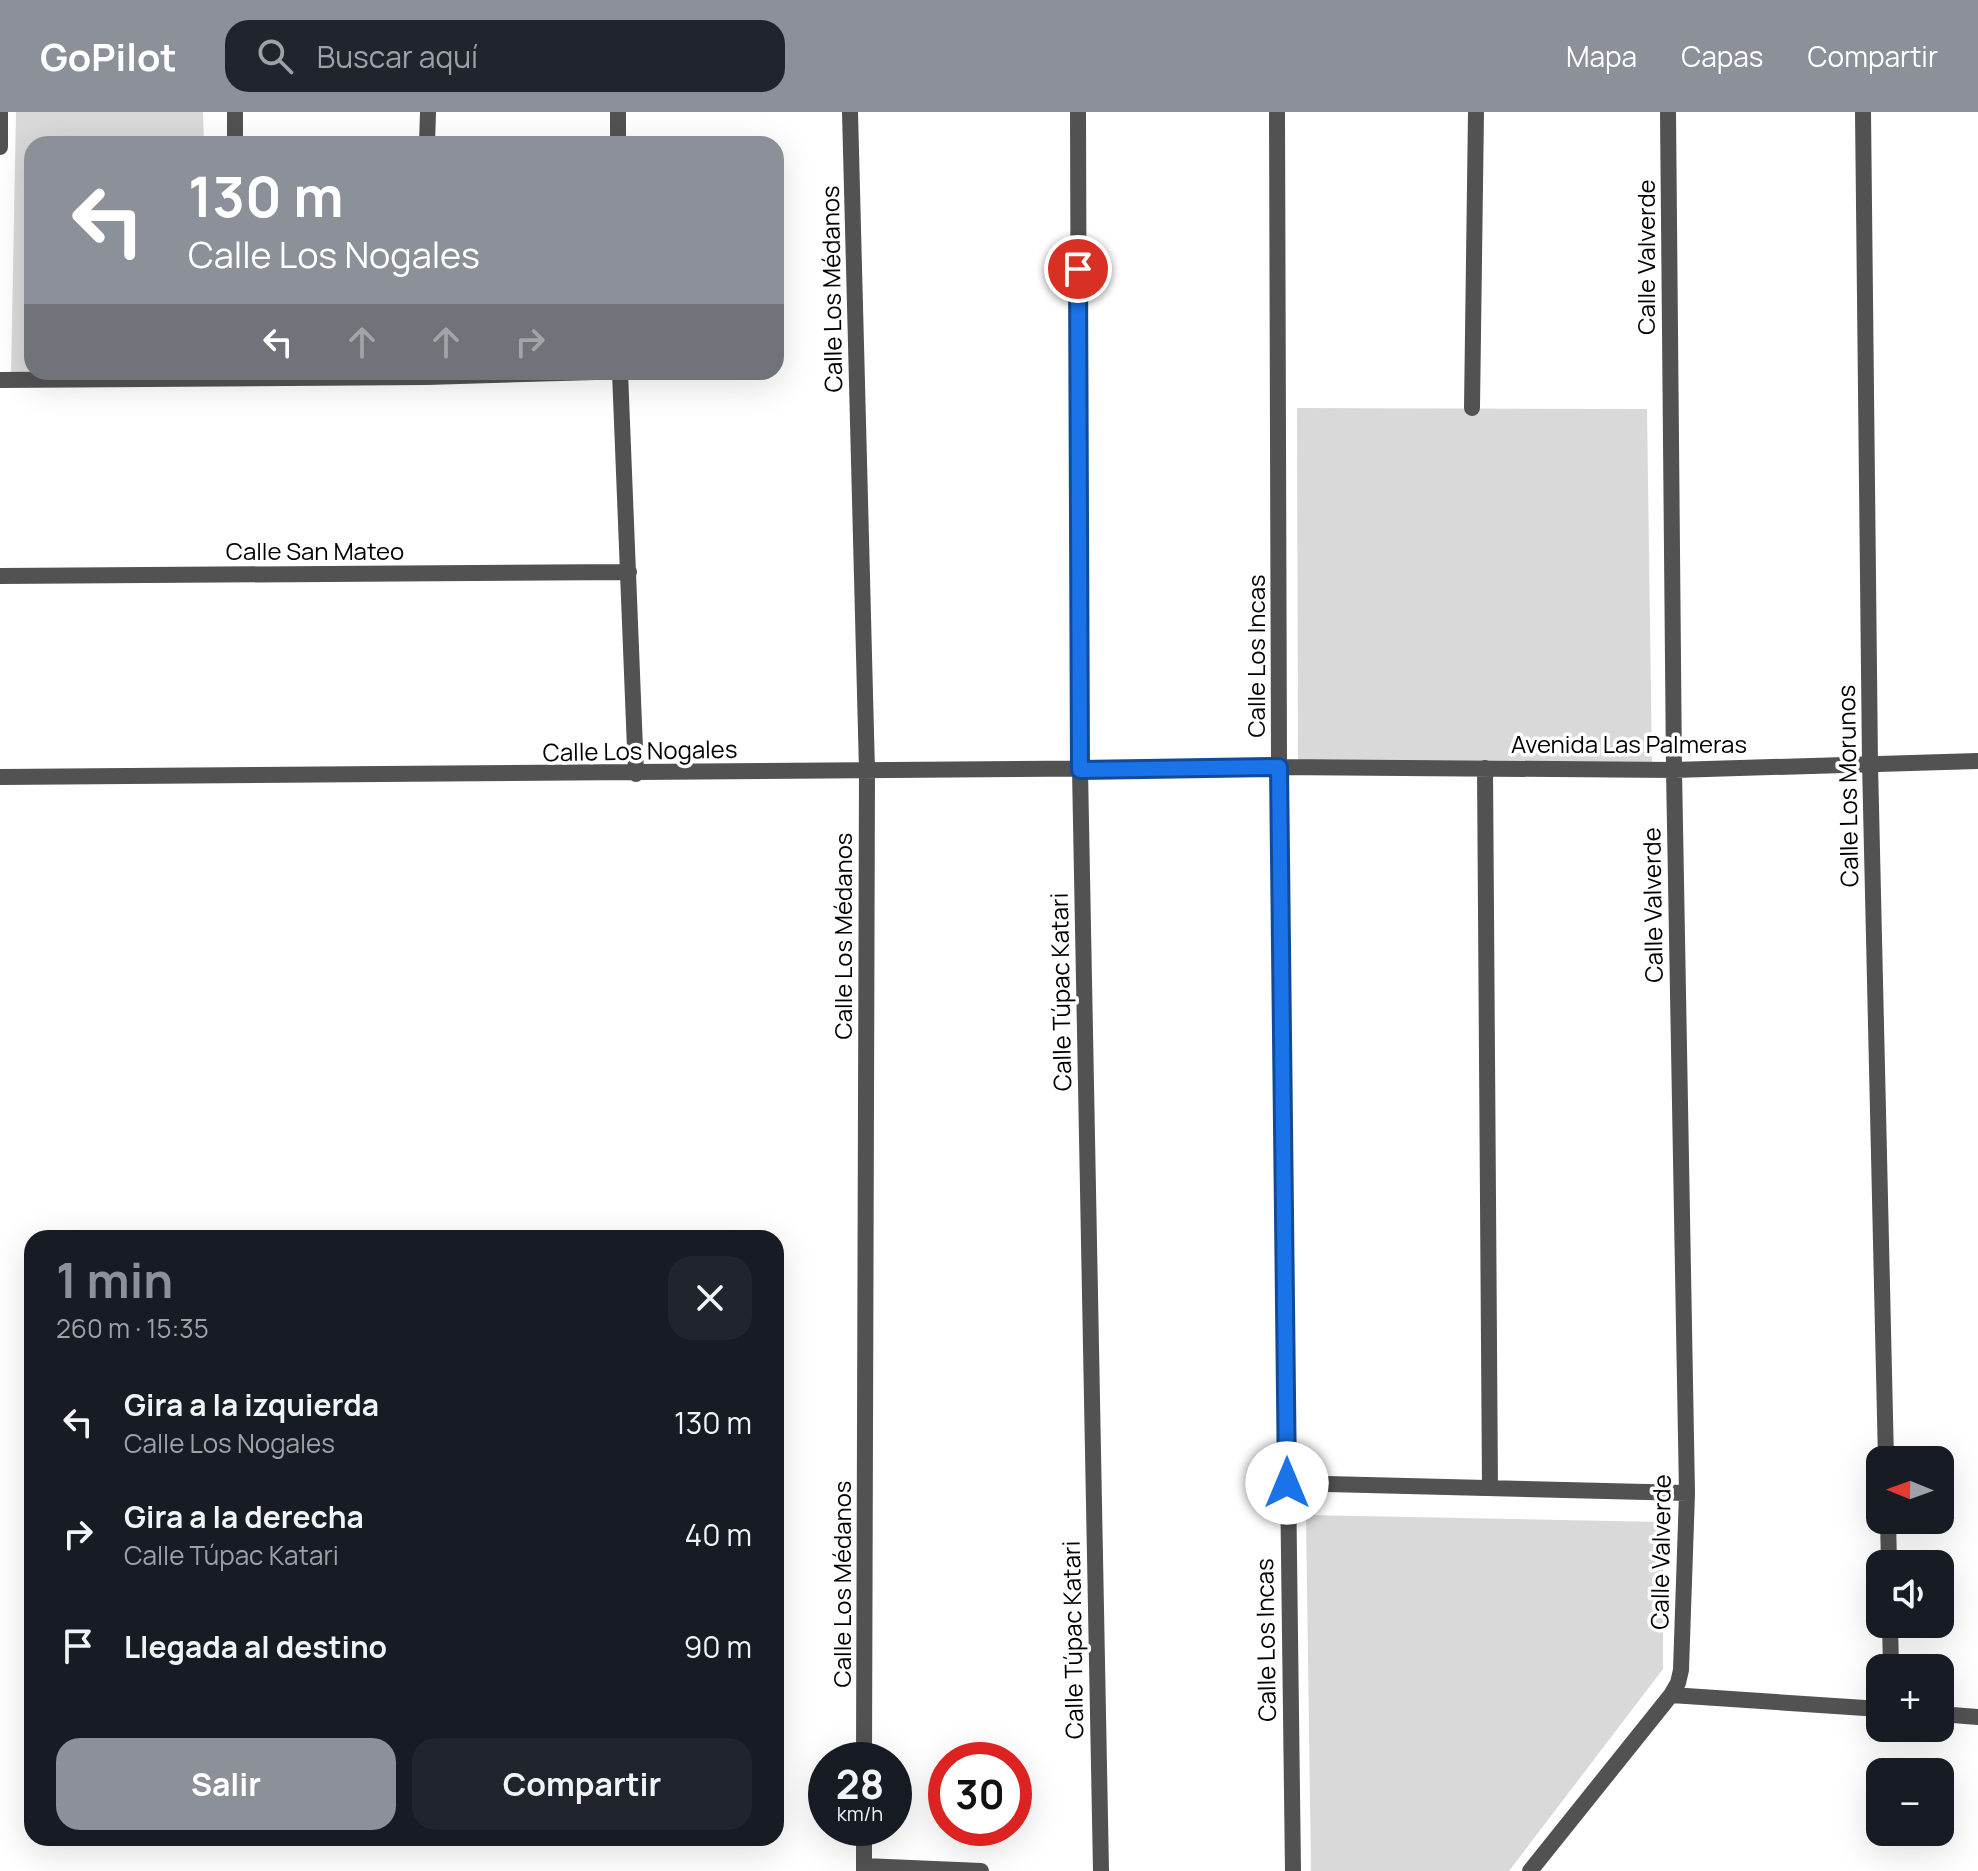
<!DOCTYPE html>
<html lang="es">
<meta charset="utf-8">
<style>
body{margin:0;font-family:Manrope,sans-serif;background:#20242c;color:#f1f3f6;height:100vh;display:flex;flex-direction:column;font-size:30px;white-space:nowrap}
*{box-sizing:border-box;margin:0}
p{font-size:26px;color:#9ea1a6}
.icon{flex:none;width:44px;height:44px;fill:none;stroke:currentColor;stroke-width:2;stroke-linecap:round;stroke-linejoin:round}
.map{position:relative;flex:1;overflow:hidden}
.details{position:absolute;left:24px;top:1118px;width:760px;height:616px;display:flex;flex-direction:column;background:#171b24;border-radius:24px;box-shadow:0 8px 32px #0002}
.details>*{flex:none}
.banner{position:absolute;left:24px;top:24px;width:760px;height:244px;border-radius:24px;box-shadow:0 8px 32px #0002;background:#8c9099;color:#fff;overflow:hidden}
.needle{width:52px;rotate:271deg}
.tools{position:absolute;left:1866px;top:1334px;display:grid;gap:16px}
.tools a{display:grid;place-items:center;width:88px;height:88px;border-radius:16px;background:#171b24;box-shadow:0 8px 32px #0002;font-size:40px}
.speed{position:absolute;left:808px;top:1630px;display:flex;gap:16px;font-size:40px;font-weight:700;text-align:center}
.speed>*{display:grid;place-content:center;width:104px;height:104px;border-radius:50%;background:#171b24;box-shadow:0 8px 32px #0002;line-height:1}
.speed small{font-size:20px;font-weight:400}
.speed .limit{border:12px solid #d22;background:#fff;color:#111}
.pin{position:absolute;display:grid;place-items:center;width:68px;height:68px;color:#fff;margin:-34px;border:4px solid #fff;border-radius:50%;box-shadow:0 2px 8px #0007}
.me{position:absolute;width:88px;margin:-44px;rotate:0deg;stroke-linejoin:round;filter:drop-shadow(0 0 6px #0008)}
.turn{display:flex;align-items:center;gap:28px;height:168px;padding:0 32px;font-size:36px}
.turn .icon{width:104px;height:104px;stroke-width:2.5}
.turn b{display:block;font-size:56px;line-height:68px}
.lanes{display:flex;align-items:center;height:76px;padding:0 32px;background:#0003;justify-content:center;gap:40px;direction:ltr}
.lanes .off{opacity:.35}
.round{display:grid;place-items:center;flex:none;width:84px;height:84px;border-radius:24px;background:#20242c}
.headline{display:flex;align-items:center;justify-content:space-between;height:136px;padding:0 32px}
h1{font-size:48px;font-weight:700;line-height:60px;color:#8c9099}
.action{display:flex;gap:16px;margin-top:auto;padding:16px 32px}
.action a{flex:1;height:92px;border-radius:24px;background:#8c9099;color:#fff;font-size:32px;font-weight:700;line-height:92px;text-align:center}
.action a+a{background:#20242c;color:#f1f3f6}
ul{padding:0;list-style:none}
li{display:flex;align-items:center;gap:24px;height:112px;padding:0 32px}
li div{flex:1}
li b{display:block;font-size:30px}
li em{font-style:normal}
header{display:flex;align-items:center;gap:48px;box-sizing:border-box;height:112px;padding:0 40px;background:#8c9099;color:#fff}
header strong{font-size:38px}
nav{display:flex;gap:44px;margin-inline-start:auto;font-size:28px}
.search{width:560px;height:72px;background:#20242c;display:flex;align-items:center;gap:20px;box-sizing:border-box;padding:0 28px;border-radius:24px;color:#9ea1a6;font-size:30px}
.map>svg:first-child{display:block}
.green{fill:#d9d9d9}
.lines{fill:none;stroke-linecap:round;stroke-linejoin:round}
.minor{stroke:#525252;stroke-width:16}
.route-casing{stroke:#114b97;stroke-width:20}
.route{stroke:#1a73e8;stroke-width:14}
.labels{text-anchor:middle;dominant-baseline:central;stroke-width:7;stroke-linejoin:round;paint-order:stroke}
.street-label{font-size:24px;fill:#000;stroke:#fff}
</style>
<header>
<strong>GoPilot</strong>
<div class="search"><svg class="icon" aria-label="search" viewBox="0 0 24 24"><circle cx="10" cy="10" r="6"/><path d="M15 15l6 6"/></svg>Buscar aquí</div>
<nav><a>Mapa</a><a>Capas</a><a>Compartir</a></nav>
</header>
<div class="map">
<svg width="1978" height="1759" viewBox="0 0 1978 1759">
<rect width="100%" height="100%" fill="#fff"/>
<path class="green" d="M16,0h187l1,32h-172v228l-21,5z
M1297,296l350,1 5,358 -354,-4z
M1306,1403l357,7v147l-154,202h-198z"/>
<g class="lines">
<path class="minor" d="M618,0v32
M850,0l17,659 -3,989
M1078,0l2,658 21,1101
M1277,0l2,655 14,1104
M1863,0l7,651 16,697
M235,32v-32
M427,32l1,-32
M0,35v-35
M620,260l16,402
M0,268l426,-3 169,-5
M1472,296l4,-296
M0,464l629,-4
M1485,656l5,720
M0,665l1279,-10 395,3 304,-9
M1287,1371l400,10
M1888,1408l1,44
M1890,1512l1,44
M1671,1583l209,14
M1940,1602l38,3
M864,1754l117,5
M864,1759v-43
M1530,1759l141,-176 7,-12 3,-13 6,-177 -13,-723 -6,-658"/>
</g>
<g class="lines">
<g class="route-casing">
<path id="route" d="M1078,157l2,501 199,-3 8,716"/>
</g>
<use href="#route" class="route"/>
</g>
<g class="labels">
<g class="street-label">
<text transform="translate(1645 145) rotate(-90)">Calle Valverde</text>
<text transform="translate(831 177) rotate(-91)">Calle Los Médanos</text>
<text x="315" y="438">Calle San Mateo</text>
<text transform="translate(1255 544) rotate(-90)">Calle Los Incas</text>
<text x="1629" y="631">Avenida Las Palmeras</text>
<text transform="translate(640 638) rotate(-1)">Calle Los Nogales</text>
<text transform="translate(1847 674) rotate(-91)">Calle Los Morunos</text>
<text transform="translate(1652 793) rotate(-91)">Calle Valverde</text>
<text transform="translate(842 824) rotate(-90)">Calle Los Médanos</text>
<text transform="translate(1060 880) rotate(-91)">Calle Túpac Katari</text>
<text transform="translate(1660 1440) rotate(-89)">Calle Valverde</text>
<text transform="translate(841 1472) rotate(-90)">Calle Los Médanos</text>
<text transform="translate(1072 1528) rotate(-91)">Calle Túpac Katari</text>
<text transform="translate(1265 1528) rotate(-91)">Calle Los Incas</text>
</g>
</g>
</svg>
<div class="tools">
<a><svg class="needle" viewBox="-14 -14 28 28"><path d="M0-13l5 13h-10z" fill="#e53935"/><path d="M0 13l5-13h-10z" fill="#9ea1a6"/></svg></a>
<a><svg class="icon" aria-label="sound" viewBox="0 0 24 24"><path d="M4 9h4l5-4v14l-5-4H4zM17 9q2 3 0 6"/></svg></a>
<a>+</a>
<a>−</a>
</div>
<div class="speed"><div>28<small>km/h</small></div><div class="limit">30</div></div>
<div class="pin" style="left:1078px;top:157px;background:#d93025"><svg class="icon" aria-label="arrive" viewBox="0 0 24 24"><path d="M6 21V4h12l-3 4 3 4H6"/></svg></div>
<svg class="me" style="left:1287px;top:1371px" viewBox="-20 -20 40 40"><circle r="19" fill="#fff"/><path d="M0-13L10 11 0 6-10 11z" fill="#1a73e8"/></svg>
<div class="banner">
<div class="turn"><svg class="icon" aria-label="left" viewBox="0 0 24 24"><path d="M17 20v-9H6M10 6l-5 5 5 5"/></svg><div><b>130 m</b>Calle Los Nogales</div></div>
<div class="lanes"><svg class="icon" aria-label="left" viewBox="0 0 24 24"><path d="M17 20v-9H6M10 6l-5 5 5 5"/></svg><svg class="icon off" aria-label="ahead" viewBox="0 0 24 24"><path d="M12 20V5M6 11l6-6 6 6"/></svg><svg class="icon off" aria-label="ahead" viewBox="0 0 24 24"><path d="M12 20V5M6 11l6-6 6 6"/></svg><svg class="icon off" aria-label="right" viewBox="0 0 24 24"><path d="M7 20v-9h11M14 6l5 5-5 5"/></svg></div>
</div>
<section class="details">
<div class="headline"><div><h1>1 min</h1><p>260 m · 15:35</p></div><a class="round"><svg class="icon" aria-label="close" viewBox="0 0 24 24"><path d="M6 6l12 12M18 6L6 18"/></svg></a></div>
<ul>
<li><svg class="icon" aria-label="left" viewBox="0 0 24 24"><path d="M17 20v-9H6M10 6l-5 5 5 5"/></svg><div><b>Gira a la izquierda</b><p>Calle Los Nogales</p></div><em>130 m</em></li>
<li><svg class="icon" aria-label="right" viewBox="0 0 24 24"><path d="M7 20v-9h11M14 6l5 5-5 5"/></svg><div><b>Gira a la derecha</b><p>Calle Túpac Katari</p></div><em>40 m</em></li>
<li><svg class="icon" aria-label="arrive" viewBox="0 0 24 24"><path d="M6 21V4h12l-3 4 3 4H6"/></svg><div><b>Llegada al destino</b></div><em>90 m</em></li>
</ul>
<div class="action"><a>Salir</a><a>Compartir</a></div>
</section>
</div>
